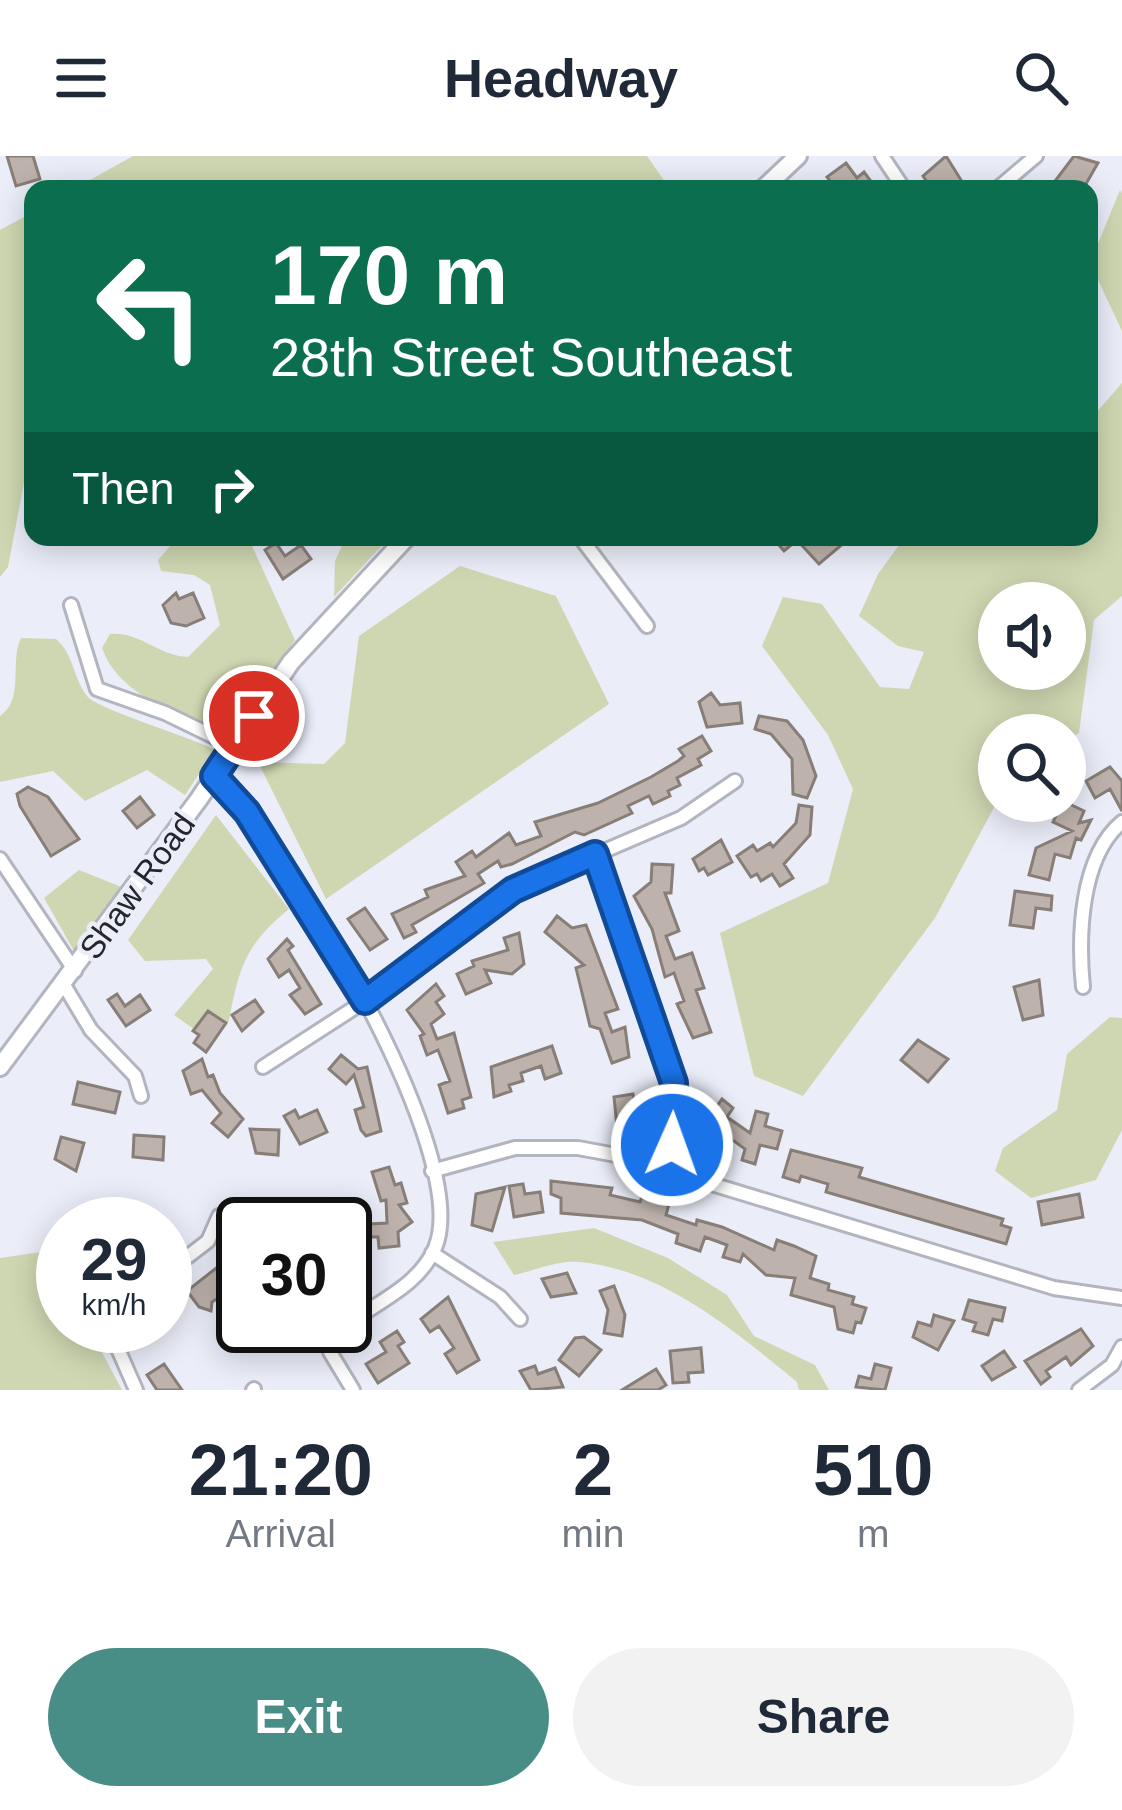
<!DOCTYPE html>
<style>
body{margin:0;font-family:Arial,sans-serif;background:#f2f2f3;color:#1f2937;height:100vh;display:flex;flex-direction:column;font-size:45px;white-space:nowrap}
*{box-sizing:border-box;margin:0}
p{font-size:39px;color:#747a83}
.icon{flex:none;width:66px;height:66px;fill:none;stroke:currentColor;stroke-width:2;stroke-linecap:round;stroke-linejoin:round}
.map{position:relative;height:1234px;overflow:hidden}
.panel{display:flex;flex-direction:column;background:#fff;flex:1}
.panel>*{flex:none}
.hud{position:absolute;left:24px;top:24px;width:1074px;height:366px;border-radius:24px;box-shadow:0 6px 30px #0003;background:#0b6e4f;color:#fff;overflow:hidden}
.controls{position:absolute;left:978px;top:426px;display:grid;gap:24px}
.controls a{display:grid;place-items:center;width:108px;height:108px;border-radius:50%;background:#fff;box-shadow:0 6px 30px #0003;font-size:60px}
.speed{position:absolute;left:36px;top:1041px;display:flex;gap:24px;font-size:60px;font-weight:700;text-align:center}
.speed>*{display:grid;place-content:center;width:156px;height:156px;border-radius:50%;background:#fff;box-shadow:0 6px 30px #0003;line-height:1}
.speed small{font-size:30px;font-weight:400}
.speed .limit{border:6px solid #111;border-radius:18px;background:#fff;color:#111}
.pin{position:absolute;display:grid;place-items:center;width:102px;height:102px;color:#fff;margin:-51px;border:6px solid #fff;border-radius:50%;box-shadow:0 3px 12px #0007}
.me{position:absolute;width:132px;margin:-66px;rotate:2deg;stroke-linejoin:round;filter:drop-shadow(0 0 9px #0008)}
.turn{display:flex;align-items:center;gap:42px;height:252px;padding:0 48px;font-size:54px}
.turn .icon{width:156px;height:156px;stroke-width:2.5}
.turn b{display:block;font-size:84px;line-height:102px}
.then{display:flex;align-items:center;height:114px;padding:0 48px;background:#0003;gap:24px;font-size:45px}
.eta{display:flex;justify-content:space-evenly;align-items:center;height:204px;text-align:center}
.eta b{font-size:72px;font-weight:700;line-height:84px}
.primary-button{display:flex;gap:24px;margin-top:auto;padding:24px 48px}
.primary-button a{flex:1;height:138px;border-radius:72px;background:#488e86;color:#fff;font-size:48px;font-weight:700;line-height:138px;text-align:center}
.primary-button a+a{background:#f2f2f3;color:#1f2937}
header{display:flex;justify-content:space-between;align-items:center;height:156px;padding:0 48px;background:#fff;font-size:54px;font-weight:700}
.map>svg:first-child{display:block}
.green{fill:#cfd7b2;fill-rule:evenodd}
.building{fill:#beb3ac;stroke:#887e78;stroke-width:3}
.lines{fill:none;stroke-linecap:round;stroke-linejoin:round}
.minor-casing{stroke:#b2b5bf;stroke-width:18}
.major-casing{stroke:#b2b5bf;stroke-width:22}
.minor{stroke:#fff;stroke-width:12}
.major{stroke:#fff;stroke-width:16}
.route-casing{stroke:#114b97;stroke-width:30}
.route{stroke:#1a73e8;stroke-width:21}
.labels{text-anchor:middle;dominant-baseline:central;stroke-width:9;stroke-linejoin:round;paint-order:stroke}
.street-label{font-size:33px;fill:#25262b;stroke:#ebeef9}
</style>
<header><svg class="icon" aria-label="menu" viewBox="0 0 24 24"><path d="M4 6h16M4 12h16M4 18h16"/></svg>Headway<svg class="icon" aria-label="search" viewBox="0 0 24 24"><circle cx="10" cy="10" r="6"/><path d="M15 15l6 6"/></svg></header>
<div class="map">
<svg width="1122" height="1234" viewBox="0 0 1122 1234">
<rect width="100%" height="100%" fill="#ebeef9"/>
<path class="green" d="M133,0h514l23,33h-596z
M1120,34l2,3v138l-32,-68z
M33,56v259l-9,12 -16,84 -8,10v-347z
M1122,227v213l-28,24 -15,113 -14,8v-6h-66v63l-64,120 -132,178 -49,-20 -34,-143 108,-50 25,-94 -25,-54 -66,-89 21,-49 39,7 58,83 29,2 15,-37 -26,-6 -39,-30 19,-42 27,-37h184v-116zM999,447h66v66h-66z
M178,381h70l47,103 -70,95c-45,-22 -105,-37 -123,-87l8,-14c29,-3 49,22 78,23l32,-32 -10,-40 -16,-10 -33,-4 -3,-11z
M346,381h44l-56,60 1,-36z
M460,410l96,30 53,108 -283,195 -68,-137 66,2 21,-21 14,-107z
M21,482l35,1c18,15 17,39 31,57 9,13 102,40 128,54l-30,45 -38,-25 -62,31 -32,-30 -53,11v-66c25,-17 9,-53 21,-78z
M216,659l73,94c-43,35 -50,58 -60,112l-24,16 -31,-22 39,-46 -7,-10 -61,2 -17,-21z
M79,714l45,18 -50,63 -30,-53z
M1110,861l12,1v112l-26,50 -65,18 -36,-27 8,-23 54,-38 10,-56z
M594,1072l74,30 59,37 27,41 61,29 14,25h-30l-2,-8c-61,-50 -136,-114 -219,-120 -19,-2 -45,9 -64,13l-21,-33z
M48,1095l15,27v48h25l34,64h-122v-132z"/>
<path class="building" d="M7,0h26l7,23 -24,7z
M946,0l15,24 -13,9h-16l-9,-13z
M1074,0l24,7 -15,26h-34z
M846,7l11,15 7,-6 9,12 -37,5 -9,-12z
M772,381h79l-32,27 -22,-24 -13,11z
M276,387l9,13 16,-11 10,14 -28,20 -18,-29z
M176,437l3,6 14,-6 11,25 -18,8 -15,-3 -8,-18z
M711,537l9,12 20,-2 2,20 -35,4 -8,-25z
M759,560l28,5 16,19 13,36 -9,22 -14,-4 -1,-35 -21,-25 -16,-5z
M702,580l9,15 -13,8 3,6 -24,13 3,7 -12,6 2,5 -17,8 -4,-8 -21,10 4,7 -48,22 -9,-3 -63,32 -11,3 -3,-6 -20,13 6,9 -72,42 4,7 -12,6 -12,-24 36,-17 -3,-7 40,-14 -9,-14 16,-11 4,6 33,-24 7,12 25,-9 -6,-14 63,-19 53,-26 27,-16 6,-5 -5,-7z
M1110,611l12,14v30l-12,-22 -15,9 -9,-17z
M28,631l20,10 31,42 -28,17 -31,-50 -3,-12z
M140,641l14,18 -17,13 -14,-17z
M1063,645l21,10 -5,12 12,-3 -10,20 -5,-2 -6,20 -15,-4 -6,26 -20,-5 7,-27 36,-17 -19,-9z
M799,649l13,2 -2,28 -26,29 9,14 -13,8 -8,-12 -11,7 -4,-7 -6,3 -14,-21 16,-11 4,6 13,-8 3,4 23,-24z
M721,684l11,22 -24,13 -4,-7 -5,3 -6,-12z
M652,708l21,1 -2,28h-6l14,38 -13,5 9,23 17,-6 12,35 -8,2 15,42 -18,6 -16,-34 7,-3 -10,-28 -9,4 -13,-48 -18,-33 17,-14z
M1015,735l37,5 -1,14 -15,-2 -3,20 -23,-3z
M365,752l22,31 -17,11 -22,-31z
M557,760l15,12 14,-3 32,84 -13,4 7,19 13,-5 4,30 -17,6 -12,-34 -10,-3 -14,-58 8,-3 -39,-33z
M519,777l5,31 -12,10 -27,-4 6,13 -25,11 -9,-20 17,-8 -2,-5 36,-11 -4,-12z
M287,783l6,7 -5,4 33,54 -16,10 -15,-19 10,-7 -11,-18 -10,7 -11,-18z
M1039,824l4,35 -20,5 -9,-33z
M436,828l8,12 -8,6 8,12 -13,10 6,15 17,-6 17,64 -9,3 2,8 -16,5 -9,-28 11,-4 -12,-31 -11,5 -7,-19 4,-2 -17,-24z
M117,838l8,12 15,-11 10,15 -24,16 -18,-26z
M255,844l8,12 -21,19 -10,-16z
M208,855l18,12 -20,29 -12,-9 5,-8 -6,-4z
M918,884l30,19 -20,23 -27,-22z
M552,890l9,27 -16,6 -4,-13 -20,7 2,8 -14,4 2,6 -17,6 -3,-30z
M341,899l17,14 9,-2 14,64 -15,5 -5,-6 -6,-20 9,-3 -10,-32 -8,9 -17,-15z
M202,903l6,18 5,-2 7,18 23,26 -15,18 -16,-14 9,-10 -19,-23 -11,4 -8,-23z
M78,926l42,10 -5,21 -42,-9z
M633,938l3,18 9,-2 3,20 -20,3 -1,-8 -10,2 -3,-30z
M722,943l11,9 -6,9 23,16 6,-22 12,3 -3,12 17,5 -5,18 -17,-4 -5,19 -13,-4 3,-11 -15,-11 -5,6 -15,-10 4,-5 -9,-6z
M295,954l4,8 18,-8 10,22 -27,12 -16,-28z
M250,973l29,1 -1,25 -22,-2z
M134,979l30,2 -1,23 -30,-3z
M61,981l23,6 -8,28 -21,-12z
M791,994l71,18 -3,9 144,42 -2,6 10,3 -5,16 -180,-52 2,-8 -27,-8 -2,6 -16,-5z
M389,1011l6,18 6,-2 6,20 -8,2 13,17 -14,10 1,14 -20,2 -1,-11h-9v-13l18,-1 -1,-23 -5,1 -9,-29z
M551,1025l61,7 -2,7 30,7 2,-6 14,3 13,5 -3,11 30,10 1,-5 25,7 52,23 3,-10 17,6 22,10 -6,22 19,6 -1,6 26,7 -2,7 14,4 -5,15 -5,-1 -3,11 -15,-4 -4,-22 -43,-12 4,-17 -29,-3 -23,-21 -3,8 -17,-5 4,-12 -22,-8 -5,14 -24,-8 2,-9 -36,-14 -81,-7v-15l-10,-4z
M523,1028l2,10 15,-2 3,20 -29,5 -5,-31z
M505,1031l-13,44 -20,-6 4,-31z
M1079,1038l4,23 -41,8 -4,-23z
M243,1091v23l-15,11 5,8 -21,13 -1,9 -12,-4 -12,-16z
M567,1117l9,20 -25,4 -9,-18z
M614,1130l11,29 -3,21 -18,-3 4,-23 -8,-19z
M448,1141l31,63 -22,13 -12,-19 9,-6 -15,-22 -9,6 -9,-13z
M969,1144l36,8 -3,13 -9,-2 -5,16 -15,-4 3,-8 -13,-4z
M934,1159l20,6 -16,29 -25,-13 5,-15 13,4z
M1081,1173l12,17 -22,19 -5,-8 -20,14 4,6 -9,7 -16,-23z
M397,1175l7,11 -6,4 11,17 -31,20 -12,-19 20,-12 -6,-10z
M584,1181l17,13 -22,26 -20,-16 16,-22z
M701,1192l2,24 -15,1 1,9 -16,1 -3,-32z
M1004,1195l11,16 -23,13 -10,-14z
M164,1208l18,26h-25l-10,-15z
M875,1208l16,4 -6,22 -29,-3 3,-11 12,3z
M535,1210l3,8 17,-6 8,19 -32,3 -11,-19z
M656,1213l10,16 -8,5h-36z"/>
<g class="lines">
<g class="minor-casing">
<path id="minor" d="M882,0l22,33
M997,33l39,-33
M580,381l67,89
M71,449l26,84 68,24 68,33
M214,620c70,66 261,379 221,472 -19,44 -71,58 -103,89l-2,15 23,38
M595,698l79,229 1,45 -11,38
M0,703l75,112
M64,829l27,45 44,46 6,20
M1083,831c-5,-50 -3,-130 39,-165
M263,911l102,-66 148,-111 168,-72 54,-37
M432,1015l83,-23h63l38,7 438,133 68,10
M432,1097l68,44 20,22
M165,1118l43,-33 11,-25
M108,1170l28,64
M253,1234l1,-1
M1079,1234l33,-25 10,-18"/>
</g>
<g class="major-casing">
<path id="major" d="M763,33l35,-33
M0,911l199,-268 92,-137 116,-125"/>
</g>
<use href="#minor" class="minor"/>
<use href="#major" class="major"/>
</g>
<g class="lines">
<g class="route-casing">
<path id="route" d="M254,560l-40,60 33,36 118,189 148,-111 82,-36 79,229 -2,62"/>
</g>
<use href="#route" class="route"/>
</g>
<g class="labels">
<g class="street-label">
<text transform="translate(137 730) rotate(-54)">Shaw Road</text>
</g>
</g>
</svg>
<div class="controls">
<a><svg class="icon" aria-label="sound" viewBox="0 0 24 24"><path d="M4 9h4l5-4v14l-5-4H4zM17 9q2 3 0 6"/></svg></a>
<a><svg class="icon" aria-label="search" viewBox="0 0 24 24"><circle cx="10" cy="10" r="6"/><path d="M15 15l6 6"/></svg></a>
</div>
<div class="speed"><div>29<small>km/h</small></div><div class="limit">30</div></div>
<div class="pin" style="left:254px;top:560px;background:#d93025"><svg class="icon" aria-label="arrive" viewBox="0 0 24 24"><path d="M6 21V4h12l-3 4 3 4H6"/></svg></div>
<svg class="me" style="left:672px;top:989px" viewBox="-20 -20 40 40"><circle r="17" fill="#1a73e8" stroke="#fff" stroke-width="3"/><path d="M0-11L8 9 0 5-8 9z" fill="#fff"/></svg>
<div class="hud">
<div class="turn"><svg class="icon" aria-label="left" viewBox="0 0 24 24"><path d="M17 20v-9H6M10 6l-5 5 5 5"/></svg><div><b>170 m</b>28th Street Southeast</div></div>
<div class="then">Then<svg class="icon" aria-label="right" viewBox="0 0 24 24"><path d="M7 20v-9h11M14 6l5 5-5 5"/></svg></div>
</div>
</div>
<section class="panel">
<div class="eta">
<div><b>21:20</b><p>Arrival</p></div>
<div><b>2</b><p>min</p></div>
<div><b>510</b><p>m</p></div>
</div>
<div class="primary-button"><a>Exit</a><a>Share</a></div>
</section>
